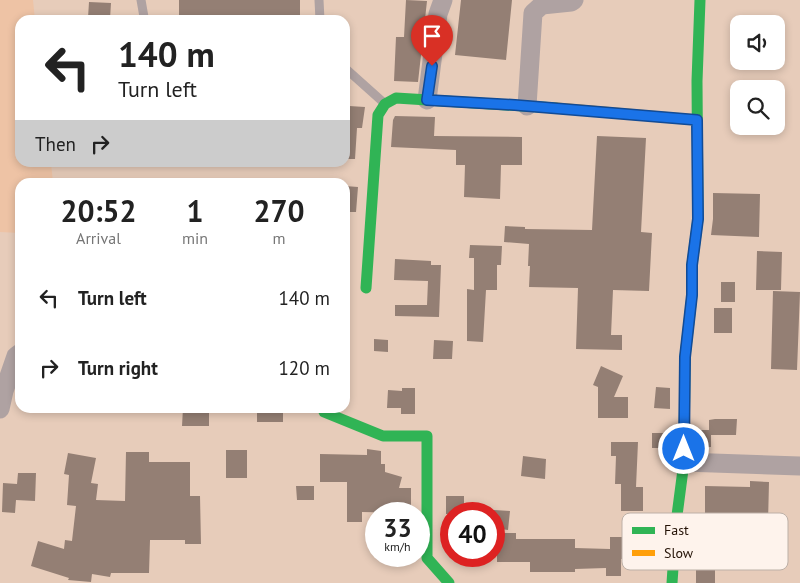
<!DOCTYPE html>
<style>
body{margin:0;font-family:"PT Sans",sans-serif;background:#f6f6f6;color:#222;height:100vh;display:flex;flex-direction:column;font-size:19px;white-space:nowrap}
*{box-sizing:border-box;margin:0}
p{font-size:16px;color:#767676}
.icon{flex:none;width:28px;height:28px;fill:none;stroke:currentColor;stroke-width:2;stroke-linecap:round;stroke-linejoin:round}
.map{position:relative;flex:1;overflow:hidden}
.sheet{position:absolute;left:15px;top:178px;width:335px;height:235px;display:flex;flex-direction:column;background:#fff;border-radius:15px;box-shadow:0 2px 8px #0003}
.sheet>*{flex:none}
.hud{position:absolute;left:15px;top:15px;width:335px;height:152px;border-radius:15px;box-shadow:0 2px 8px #0003;background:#fff;color:#222;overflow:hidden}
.buttons{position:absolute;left:730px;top:15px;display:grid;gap:10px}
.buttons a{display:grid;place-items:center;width:55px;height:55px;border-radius:10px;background:#fff;box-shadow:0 2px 8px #0003;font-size:25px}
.speed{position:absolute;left:365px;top:502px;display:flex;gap:10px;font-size:25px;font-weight:700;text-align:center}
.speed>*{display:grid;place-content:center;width:65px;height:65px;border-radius:50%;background:#fff;box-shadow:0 2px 8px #0003;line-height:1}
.speed small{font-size:12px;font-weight:400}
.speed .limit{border:8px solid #d22;background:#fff;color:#111}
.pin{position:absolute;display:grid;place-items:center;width:42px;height:42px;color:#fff;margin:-51px -21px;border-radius:50% 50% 50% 0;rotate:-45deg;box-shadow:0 0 5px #0007}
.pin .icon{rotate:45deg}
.me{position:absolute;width:55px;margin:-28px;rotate:0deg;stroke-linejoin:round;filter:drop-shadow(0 0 4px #0008)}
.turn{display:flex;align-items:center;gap:18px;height:105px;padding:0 20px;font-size:22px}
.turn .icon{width:65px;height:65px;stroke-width:2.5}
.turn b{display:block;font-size:35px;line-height:42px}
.then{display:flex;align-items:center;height:48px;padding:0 20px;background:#0003;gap:10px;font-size:19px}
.eta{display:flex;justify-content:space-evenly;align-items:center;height:85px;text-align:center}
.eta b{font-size:30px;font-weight:600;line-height:35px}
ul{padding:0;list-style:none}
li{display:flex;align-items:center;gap:15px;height:70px;padding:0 20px}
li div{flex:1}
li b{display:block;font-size:19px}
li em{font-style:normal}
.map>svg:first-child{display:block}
.built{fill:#eec3a5}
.building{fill:#947f74}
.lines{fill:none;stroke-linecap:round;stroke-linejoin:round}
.lane{stroke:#afa2a2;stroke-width:9}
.street{stroke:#afa2a2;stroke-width:19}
.fast{stroke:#30b455;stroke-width:11}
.slow{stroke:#ff9f0a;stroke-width:11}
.route-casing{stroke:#114b97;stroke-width:12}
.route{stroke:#1a73e8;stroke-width:9}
.key{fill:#fef3ec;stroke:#bdb0a7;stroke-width:1}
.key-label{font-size:14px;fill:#241206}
</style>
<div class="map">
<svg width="800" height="583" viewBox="0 0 800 583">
<rect width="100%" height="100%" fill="#e7ccba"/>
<path class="built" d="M0,0h33l2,20h-15v142l31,1 2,19h-33v51l-20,-1z"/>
<path class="building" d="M179,0h121v20h-121z
M406,0l21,1 -9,81 -24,-1 2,-44h8z
M461,0h51l-6,60 -51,-5z
M89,2l22,1 -1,16 -22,-1z
M349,106l16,1 -3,21h-5l-2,31h-10v-49h3z
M395,116l40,1 -1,19 88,1v28h-21l-1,34 -36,-2 1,-32h-9v-15l-65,-3 2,-27z
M597,136l49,2 -5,94 11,1 -3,58 -36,-1 -2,45h11v15l-46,-1 2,-61 -49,-1 1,-21h-2l1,-22 -25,-2 1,-16 20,1v2l67,1z
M345,186l13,1 -2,25h-11z
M713,193l47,1 -1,43 -48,-2 2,-16z
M470,245l32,1 -1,19h-4v25h-11l-3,52 -16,-1v-52l7,1v-32h-5z
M757,251l25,1 -1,38h-25z
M395,259l36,2v4h10l-2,52 -44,-1v-11h32l1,-24 -34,-1z
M721,282h14v20h-14z
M773,291l27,1 -3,78 -26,-1z
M714,308h18v25h-18z
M374,339l14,1v12l-14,-1z
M434,340l19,1 -1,18h-19z
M601,366l22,10 -9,21h14v21h-30v-31l-5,-2z
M656,387l14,1v21l-16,-1z
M402,388h13v26h-14v-6h-14l1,-18 14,1z
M183,408h26v18h-27z
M257,408h26v14h-26z
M715,419h22l-1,16h-25v12h-12v-17h10v-10z
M652,433h14l-1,15h-13z
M611,442h27l-2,45h7v24h-22v-27h-6l1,-28h-5z
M367,449l14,2v13h4v8l17,5 -3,11h12v25l-49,-1v10h-15v-40h-27v-28l47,1z
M226,450h21v28h-21z
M126,452h23v10h41v34h10l1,48h-16v-4h-35l-1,33h-38l-1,4 -18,-3 -1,8 -23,-2 1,-2 -38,-12 7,-25 26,8 1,-9 7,1 4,-35 -9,-1 2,-30 -5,-1 4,-21 28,5 -5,25 7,1 -2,16 29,1z
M523,456l23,3 -1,20 -24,-3z
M18,473h18l-1,28 -19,-1 -1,13 -13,-1 1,-29 14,1z
M750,481l19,1 -1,41 -29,-2v43h-24v19h-19v-28h-7l2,-30h14v-39l45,1z
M296,486h18v14h-17z
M446,496h18v18h-18z
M494,510l16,1 -2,19 -14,-2z
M497,533h19v6h59v9l35,1v-12h22v7h26v15h-37v17h-15v-8l-31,1v3h-45v-10h-33z"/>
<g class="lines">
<path class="lane" d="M141,0l3,17
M319,0l1,20
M345,68l38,34"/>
<path class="street" d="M427,100l11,-86 5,-14
M527,106l6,-93 9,-8 29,-3 3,-2
M0,409l4,-18 12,-35 4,-3
M684,462l116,4"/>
<path class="fast" d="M366,288l12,-173 7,-11 11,-6 160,10
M323,408l1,4 59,24h44v122l22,25
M672,583l4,-60 8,-61 1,-105 7,-62v-30l6,-46 -1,-138 3,-81"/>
<path class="slow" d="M556,108l141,12"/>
</g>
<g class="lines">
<g class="route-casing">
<path id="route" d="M432,66l-5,34 88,5 182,15 1,99 -6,46v30l-7,62 -1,92"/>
</g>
<use href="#route" class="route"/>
</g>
<rect x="622" y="513" width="166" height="57" rx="8" class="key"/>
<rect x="632" y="527" width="23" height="7" fill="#30b455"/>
<rect x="632" y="550" width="23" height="6" fill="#ff9f0a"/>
<g class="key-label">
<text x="664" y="535">Fast</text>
<text x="664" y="558">Slow</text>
</g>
</svg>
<div class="buttons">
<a><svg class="icon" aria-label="sound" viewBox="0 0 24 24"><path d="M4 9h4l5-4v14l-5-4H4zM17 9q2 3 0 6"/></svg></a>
<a><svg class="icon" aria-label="search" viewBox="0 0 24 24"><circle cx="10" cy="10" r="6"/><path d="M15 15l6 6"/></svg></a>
</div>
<div class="speed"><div>33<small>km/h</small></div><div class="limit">40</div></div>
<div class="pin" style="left:432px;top:66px;background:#d93025"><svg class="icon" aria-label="arrive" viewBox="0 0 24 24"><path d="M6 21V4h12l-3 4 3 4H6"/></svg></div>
<svg class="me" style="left:684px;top:449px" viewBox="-20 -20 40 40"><circle r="17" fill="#1a73e8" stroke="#fff" stroke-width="3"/><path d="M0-11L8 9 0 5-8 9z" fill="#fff"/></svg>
<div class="hud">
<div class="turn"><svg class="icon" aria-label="left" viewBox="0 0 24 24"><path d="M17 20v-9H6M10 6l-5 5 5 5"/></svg><div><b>140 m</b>Turn left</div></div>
<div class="then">Then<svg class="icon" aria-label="right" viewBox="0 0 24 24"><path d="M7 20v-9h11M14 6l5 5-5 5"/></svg></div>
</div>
<section class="sheet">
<div class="eta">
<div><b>20:52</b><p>Arrival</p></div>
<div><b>1</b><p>min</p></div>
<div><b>270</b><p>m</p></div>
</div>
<ul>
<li><svg class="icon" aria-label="left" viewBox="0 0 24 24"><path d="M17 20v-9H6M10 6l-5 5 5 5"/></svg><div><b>Turn left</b></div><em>140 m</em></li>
<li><svg class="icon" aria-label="right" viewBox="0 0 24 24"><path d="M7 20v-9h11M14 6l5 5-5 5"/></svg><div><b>Turn right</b></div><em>120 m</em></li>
</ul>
</section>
</div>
